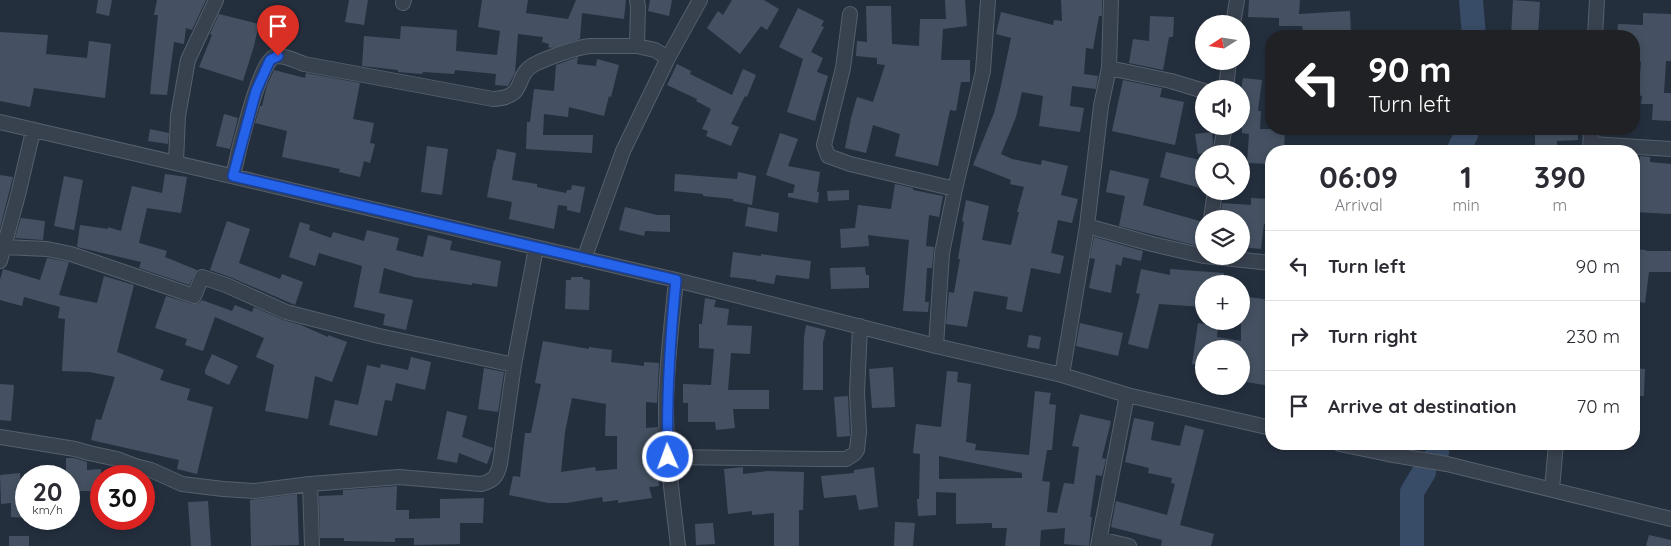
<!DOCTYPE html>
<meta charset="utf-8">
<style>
body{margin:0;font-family:Quicksand,sans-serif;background:#f2f2f3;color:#2b2b33;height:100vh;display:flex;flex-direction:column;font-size:19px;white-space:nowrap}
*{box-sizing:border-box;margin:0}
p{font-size:16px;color:#7c7c81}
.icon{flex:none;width:28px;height:28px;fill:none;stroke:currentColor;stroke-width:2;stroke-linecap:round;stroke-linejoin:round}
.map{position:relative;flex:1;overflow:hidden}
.details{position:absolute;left:1265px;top:145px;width:375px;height:305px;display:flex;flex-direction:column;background:#fff;border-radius:20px;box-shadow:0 2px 8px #0003}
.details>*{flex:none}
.hud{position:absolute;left:1265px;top:30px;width:375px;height:105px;border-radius:20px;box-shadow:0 2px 8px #0003;background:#202124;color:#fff;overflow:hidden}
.needle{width:32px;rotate:258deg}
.fabs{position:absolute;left:1195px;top:15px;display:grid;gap:10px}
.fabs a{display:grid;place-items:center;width:55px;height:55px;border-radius:50%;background:#fff;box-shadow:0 2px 8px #0003;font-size:25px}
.speed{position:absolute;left:15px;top:465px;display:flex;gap:10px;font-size:25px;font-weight:700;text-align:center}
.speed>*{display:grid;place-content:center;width:65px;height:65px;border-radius:50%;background:#fff;box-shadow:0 2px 8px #0003;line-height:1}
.speed small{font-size:12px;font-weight:400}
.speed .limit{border:8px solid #d22;background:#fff;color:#111}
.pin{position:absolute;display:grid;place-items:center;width:42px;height:42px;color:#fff;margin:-51px -21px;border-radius:50% 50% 50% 0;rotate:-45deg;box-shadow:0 0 5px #0007}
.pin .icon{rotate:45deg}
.me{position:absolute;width:55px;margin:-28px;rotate:358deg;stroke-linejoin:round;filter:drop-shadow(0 0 4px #0008)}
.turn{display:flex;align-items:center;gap:18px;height:105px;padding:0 20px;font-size:22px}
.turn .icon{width:65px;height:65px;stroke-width:2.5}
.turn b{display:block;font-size:35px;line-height:42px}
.eta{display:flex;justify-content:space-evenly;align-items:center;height:85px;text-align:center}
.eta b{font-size:30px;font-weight:700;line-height:35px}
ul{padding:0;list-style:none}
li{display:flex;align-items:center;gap:15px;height:70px;padding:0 20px;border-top:1px solid #e1e1e2}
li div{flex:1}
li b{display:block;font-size:19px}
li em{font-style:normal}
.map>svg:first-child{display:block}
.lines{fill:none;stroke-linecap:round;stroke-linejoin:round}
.river{stroke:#394c67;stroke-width:24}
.building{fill:#455162;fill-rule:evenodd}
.minor-casing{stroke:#565f6c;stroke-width:16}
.minor{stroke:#38414e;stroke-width:14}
.route-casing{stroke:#184099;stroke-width:12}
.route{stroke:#2563eb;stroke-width:9}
</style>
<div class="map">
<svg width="1671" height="546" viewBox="0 0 1671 546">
<rect width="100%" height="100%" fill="#242f3e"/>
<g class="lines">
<path class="river" d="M1471,0l3,36
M1458,151l8,-16v-6
M1437,452l1,-8
M1412,546v-54l12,-20"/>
</g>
<path class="building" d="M98,0h14l-3,16 -13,-3z
M157,0h49l-14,30 -6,-2 -2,16 -10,-2 -7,53 -17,-1 8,-79h-4z
M349,0h19l-4,25 -19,-3z
M482,0h46l-2,13 42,6 8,-19h50l-2,19 -42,-6 -2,26 -28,9 -4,-1 1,-3 -7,-2 1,-5 -25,-3 -3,39 -7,13 -13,-1 1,-11 -41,-4 -1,4 -31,-2 -1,2 -24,-2v-2l-36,-4 2,-30 36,3 1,-13 56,4 -1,21 41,4 3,-24 -22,-4z
M650,0h22l-3,16 -21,-5z
M732,0h32l15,9 -12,21 -6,-4 -21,28 -33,-26 11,-17 5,4z
M945,0h20l2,26 -24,3 -2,31h29v22h-9l-5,29 -6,-1 -12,56 -43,-10 5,-22 -27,-9 -7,28 -21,-5 6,-30 6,-21 16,5 12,-37 -8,-1v-6l-21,-2 1,-15 10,1 -1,-36h25l1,38 27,2 1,-27h26z
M1061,0h41v16h-3l-6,33 -7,-1 -2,26 14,2 -2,13 -24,-3 -2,20 14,2 -4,24 -41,-6 4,-30 -21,-4 -6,25 -15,37 11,5 29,6 1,-5 26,6 -7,29 17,4 -6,24 -14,-3 -7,33 13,3 -4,18 -29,-6 -9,44 -16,-3 2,-12 -34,-6 -7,36 -21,-3 3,-32 5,1 6,-34h-2l6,-37 -2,-1 4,-21 23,6 -7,34 29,5 8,-33h-2l7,-25 -14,-3 1,-4 -38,-15 21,-52 6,-23 11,-52 -15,-4 5,-22 52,13 1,-5 8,1z
M1249,0h51l-1,14 51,-3 1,23 -47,2 -2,-10h-23v-8l-31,-1z
M1513,0l27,2 -2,34h-27z
M798,8l26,13 -3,5 3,1 -13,25 12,6 -6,14 11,4 -13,45 -28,-9 16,-53 -24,-12z
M1643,13l28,1v47h-5l-2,32h7v28l-19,-1 1,-16h-12l1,-8 -4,-1 3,-33 -7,-1v-25h-17l1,-12 25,1z
M219,14l40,10 -5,22 -11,35 -44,-14 13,-32 -2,-1z
M1150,16l24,1 -1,20h-4l-6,33 -34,-7 4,-24 16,2z
M0,32l48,3 -2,19 41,4 2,-17 22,3 -6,54 -71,-10 -4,19 -30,-6z
M578,57l-1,7 19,2 1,-7 22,6 -8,32 -2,-1 -5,20 -35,-9 -1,10 -24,-3 -1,21h50l-1,18 -66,-4 1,-27h3l4,-33 20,2 2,-26z
M677,64l14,7 -1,3 42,21 11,-26 13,6 -9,22 -2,-1 -14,28 8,3 -8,19 -25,-10 2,-5 -6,-2 9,-20 -15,-8 1,-2 -30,-14z
M274,70l31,8 1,-5 54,10 -7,36 21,4 -4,20 5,1 -5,19 -6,-2 -4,16 -21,-5 1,-3 -58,-12 5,-26 -32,-8 5,-17h2l5,-21z
M1243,78l19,2 -4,31h3l-1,18h25l-1,22h-13v13l-24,-1 2,-29 -7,-1 -1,-42z
M1123,80l38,8h1l-2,9 24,5 -9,43 -63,-14z
M224,114l14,4 -8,31 -14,-3z
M150,129l19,4 -1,11 -20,-3z
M1535,131h43v9l-21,1v10h-22z
M1212,132l1,10 -1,10 -14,2 -3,-20z
M780,133l18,6 -10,27 32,6 -3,20h2l-1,11 -30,-6v-4h5l2,-8 -29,-10z
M427,146l21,3 -6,46 -21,-3z
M497,149l19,4 -4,27 25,4v3l29,6 1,-3h4l1,-5 13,2 -5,26 -13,-3v-4l-9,-1 -4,24 -45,-10 3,-17 -25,-5 7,-37 1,1z
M1166,152l38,9v28l-44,-12z
M1640,156l10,1v5l21,2v50l-37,-2v-51h5z
M1110,170l39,9 -6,26 60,17 1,5 -6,19 -79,-20 6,-30 -19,-4z
M738,172l18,4 -4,29 -19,-4v-2l-30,-3v-2l-29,-3 1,-17 62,5z
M165,174l22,3 -6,36 -34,-5 -8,35 28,8 -2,6 32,13 -8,15 -50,-17 2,-6 -64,-15 3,-22 28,4v-2l13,4 11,-45 30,7z
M0,175l13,2 -13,51z
M64,176l19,4 -9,50 -20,-4z
M895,184l18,4v2l30,6 -4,21 -10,-2 -3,31 8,1 -2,21h-5l-2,34h4l-1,10 -25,-1 6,-71 -41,-5 1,11 -28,2 -1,-19 15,-1 3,-23 33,4z
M849,190v10l-21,1 -1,-10z
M1251,198l20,1v26l-7,-1 -3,25 -20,-2v-28h-21l2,-16 29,2z
M625,207l32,8h13v17l-25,-1 -1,5 -25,-6z
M748,207l31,6 -2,19 -32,-6z
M21,218l24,3 -2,19 -28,-2z
M227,221l23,8 -11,34 41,16 2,-5 21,8 -8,23 -65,-28 -20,-7z
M300,222l10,3 -1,5 22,8 2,-6 31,9 3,-11 32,8 -3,12 27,7 5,-22 24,6 -2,9 51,11 -4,26 -25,-4v2l-58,-8 -30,-9 -5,25 34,7 -7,30 -23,-5 2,-11 -31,-7 8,-41 -43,-13 -4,13 -26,-9z
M1094,237l49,14 -2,10 -18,-4 -2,9 -5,-2 -5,29 -22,-5 6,-29 -5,-1z
M1634,249l12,1v1h25v21h-22l-4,31 -11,-2z
M733,252l28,4v-2l50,7 -2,18 -33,-4 -2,9 -18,-3v-1l-26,-3z
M47,258l22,4 -10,33 38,8 7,-27 30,9 -17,67 47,18 -4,10 30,9 -3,11 26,7 -16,67 -20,-5 2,-9 -88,-20 5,-21 5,1 14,-43 -26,-5 -27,-1 3,-52 -7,-1 2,-11 -36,-10 -2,9 -22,-6v-20l3,-11 37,11z
M865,267l1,8h3v13l-38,1 -1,-21z
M1141,269l29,6v-6l54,4 -1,11h-19v23l-45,-3 -11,45 -20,-5 12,-50 -4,-1z
M571,277h12v2l7,1 -1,30 -24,-1 1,-29h5z
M166,296l26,8 7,-1 3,-3 30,11 3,-6 17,7 2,-5 29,13 18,5 27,12v-2l19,7 -15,40 -17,-6 -7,43 -43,-8 9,-46 -18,-8 8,-19 -49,-21 -12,34 -18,-6 2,-6 -32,-11z
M1241,296l30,4v75l-1,11 -29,-5v-32h-37v17l-12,-2 6,-41 20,3 -1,11 24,4z
M705,298l11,2 -2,7 15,2 -2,16 25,1 -2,28 -19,-1 -3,37h41v19h-36l2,19 -19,2 -1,-8h-27v-19h-5v-19l28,1 3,-36 -15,-1v-24h3z
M1080,323l43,10 -5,23 -42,-10z
M806,325l20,5 -3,12v48h-20l1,-53z
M1029,335l12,2 -2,12 -12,-2z
M543,341l46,8v-2l23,3 -1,12 33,4v-4l15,1 -2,40 -11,-1v26l12,-1v14l-12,1v26l11,-1 2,19 -10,1 3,11 -34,5v-3l-15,2 -1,-5 -35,6h-19l-39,-8 4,-19 7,1 5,-44h6l10,-49 -6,-1zM572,398l34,6 -1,32h12v33l-21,2 -1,-4 -34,5 4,-40z
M212,354l26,12 -9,19 -24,-11v-4z
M411,357l20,5 -6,28 -29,-7 -4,18 -7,-1 -8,36 -48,-11 6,-25 23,5 9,-40 13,3 1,-4 27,6z
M893,367l2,40 -23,1 -3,-39z
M484,368l20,4 -6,40 -20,-3z
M1634,368l11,1 -1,27h-10z
M947,371l11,1 -1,10 14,2 -5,58 10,2 -1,6 54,5 6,-64 16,2 -2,11 7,1 -4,45h-5l-5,31 8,1 -3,30 10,1 7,-30 10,1 5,-37 -7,-1 8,-32 31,7 -9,37 4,1 -4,17 -6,-1 -6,42h2l-3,29 -25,-2 1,-16 -24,2 -1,16h-35l2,-18h-15v-5l-36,1v-31l-20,-1v23l-18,1 -1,-17h2l1,-45 -7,-1 3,-29 25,3zM939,456l83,17v5l-83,1z
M0,384l14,1 -3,36 -11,-1z
M848,396l2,40 -13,1 -3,-40z
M447,411l20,5 -5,21 31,11 -6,16 -28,-11 -2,10 -20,-4z
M1134,418l20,4 -3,18 29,6 5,-21 19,5 -24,95 34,9 -3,12h-50l1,-6 -51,-13 5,-26 51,14 8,-31 -4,-1 1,-5 -24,-5 1,-5 -24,-6z
M66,458h8l13,4v8l14,-1v22h-32v-15h-3z
M743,467v7l24,-3 37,1 -1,38h-4v36h-25v-33l-22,2v-4l-24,3 -4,-45z
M874,467l4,40 -19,3 -3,-15 -32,3 -3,-22 33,-3v-3z
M20,473l5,45 -14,-1v-14l-10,1 -1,-29z
M397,486l-1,24h13v9l31,-1v-19l44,-1 -1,25h-23v21l-46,1v-7h-19v4l-51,-1v-3h-24l-1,-42 24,-1v-5z
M297,494l2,51 -48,1 -1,-46z
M208,501l3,45h-20l-3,-44z
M895,522l20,1 -2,23h-19z
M713,523l2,21 -19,1 -1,-21z
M1649,535l22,5v6h-25z
M9,536h20v10h-20z"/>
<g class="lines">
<g class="minor-casing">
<path id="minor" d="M637,0l1,7 -1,39 18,4 13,8
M403,3l1,-3
M850,14l-7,54 -19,77 4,11 22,8 105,25
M1233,24l4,-24
M1595,36l2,-36
M1109,68l62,13 33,10
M1226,89l3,-28
M0,122l676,158 260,66 126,29 65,20 144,33
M1591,144l80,5
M1590,151l1,-22
M1220,154l5,-28
M176,162l2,-46 10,-56 28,-60
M233,176c4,-19 26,-114 41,-119 8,-3 22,4 30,7l189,35c36,-2 19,-23 42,-35 12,-6 42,-17 55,-18 16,0 32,0 47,0
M1211,219l4,-28
M1087,226l65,18 52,12
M4,247l43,2 24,5 123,42 8,-19 24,8 60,27 93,24 135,29
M1205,256l66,7
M584,259l39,-108 45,-93 32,-58
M0,261l18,-66 15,-64
M676,280c-4,43 -10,86 -10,129 0,46 7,92 12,137
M936,346l6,-93 13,-64 28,-118 5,-71
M1062,375l25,-149 14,-120 8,-38 2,-68
M0,437l75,12 14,4 28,6 18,7 16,4 31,14 41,5 31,2 56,-7 89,-7 82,7c12,-3 16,-7 19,-20l14,-99 22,-117
M1340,444l48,10 59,10 224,55
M668,457l153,2h25l8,-5 3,-4 2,-18 -2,-39 3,-67
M310,484l2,62
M1552,489l4,-45
M1099,539l30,7
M1098,546l29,-151"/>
</g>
<use href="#minor" class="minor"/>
</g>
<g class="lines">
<g class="route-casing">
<path id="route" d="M278,56l-8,4 -14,31 -23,85 443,104c-6,60 -10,116 -8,177"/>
</g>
<use href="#route" class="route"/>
</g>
</svg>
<div class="fabs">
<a><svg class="needle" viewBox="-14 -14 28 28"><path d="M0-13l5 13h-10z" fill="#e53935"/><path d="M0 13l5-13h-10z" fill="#7c7c81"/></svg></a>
<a><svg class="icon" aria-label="sound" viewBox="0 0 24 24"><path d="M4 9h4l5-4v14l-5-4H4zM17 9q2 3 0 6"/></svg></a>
<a><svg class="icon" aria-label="search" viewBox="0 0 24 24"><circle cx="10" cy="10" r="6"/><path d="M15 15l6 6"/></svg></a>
<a><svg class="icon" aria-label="layers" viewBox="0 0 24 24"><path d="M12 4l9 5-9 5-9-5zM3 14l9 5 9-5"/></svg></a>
<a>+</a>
<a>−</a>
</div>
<div class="speed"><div>20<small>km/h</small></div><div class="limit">30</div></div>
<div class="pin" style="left:278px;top:56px;background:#d93025"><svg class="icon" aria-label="arrive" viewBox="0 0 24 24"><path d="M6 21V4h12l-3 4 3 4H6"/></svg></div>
<svg class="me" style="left:668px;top:457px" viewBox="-20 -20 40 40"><circle r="17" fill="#2563eb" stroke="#fff" stroke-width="3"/><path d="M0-11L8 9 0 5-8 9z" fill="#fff"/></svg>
<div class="hud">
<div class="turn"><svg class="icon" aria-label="left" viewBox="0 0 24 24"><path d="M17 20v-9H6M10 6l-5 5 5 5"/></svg><div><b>90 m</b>Turn left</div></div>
</div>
<section class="details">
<div class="eta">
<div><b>06:09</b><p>Arrival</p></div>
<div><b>1</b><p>min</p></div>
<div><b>390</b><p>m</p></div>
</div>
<ul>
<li><svg class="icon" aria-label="left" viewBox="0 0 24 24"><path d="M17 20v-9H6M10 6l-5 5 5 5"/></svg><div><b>Turn left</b></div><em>90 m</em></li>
<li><svg class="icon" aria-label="right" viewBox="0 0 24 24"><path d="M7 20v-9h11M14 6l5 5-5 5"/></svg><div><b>Turn right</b></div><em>230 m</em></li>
<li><svg class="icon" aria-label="arrive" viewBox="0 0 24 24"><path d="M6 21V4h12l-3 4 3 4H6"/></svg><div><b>Arrive at destination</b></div><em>70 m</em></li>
</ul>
</section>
</div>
